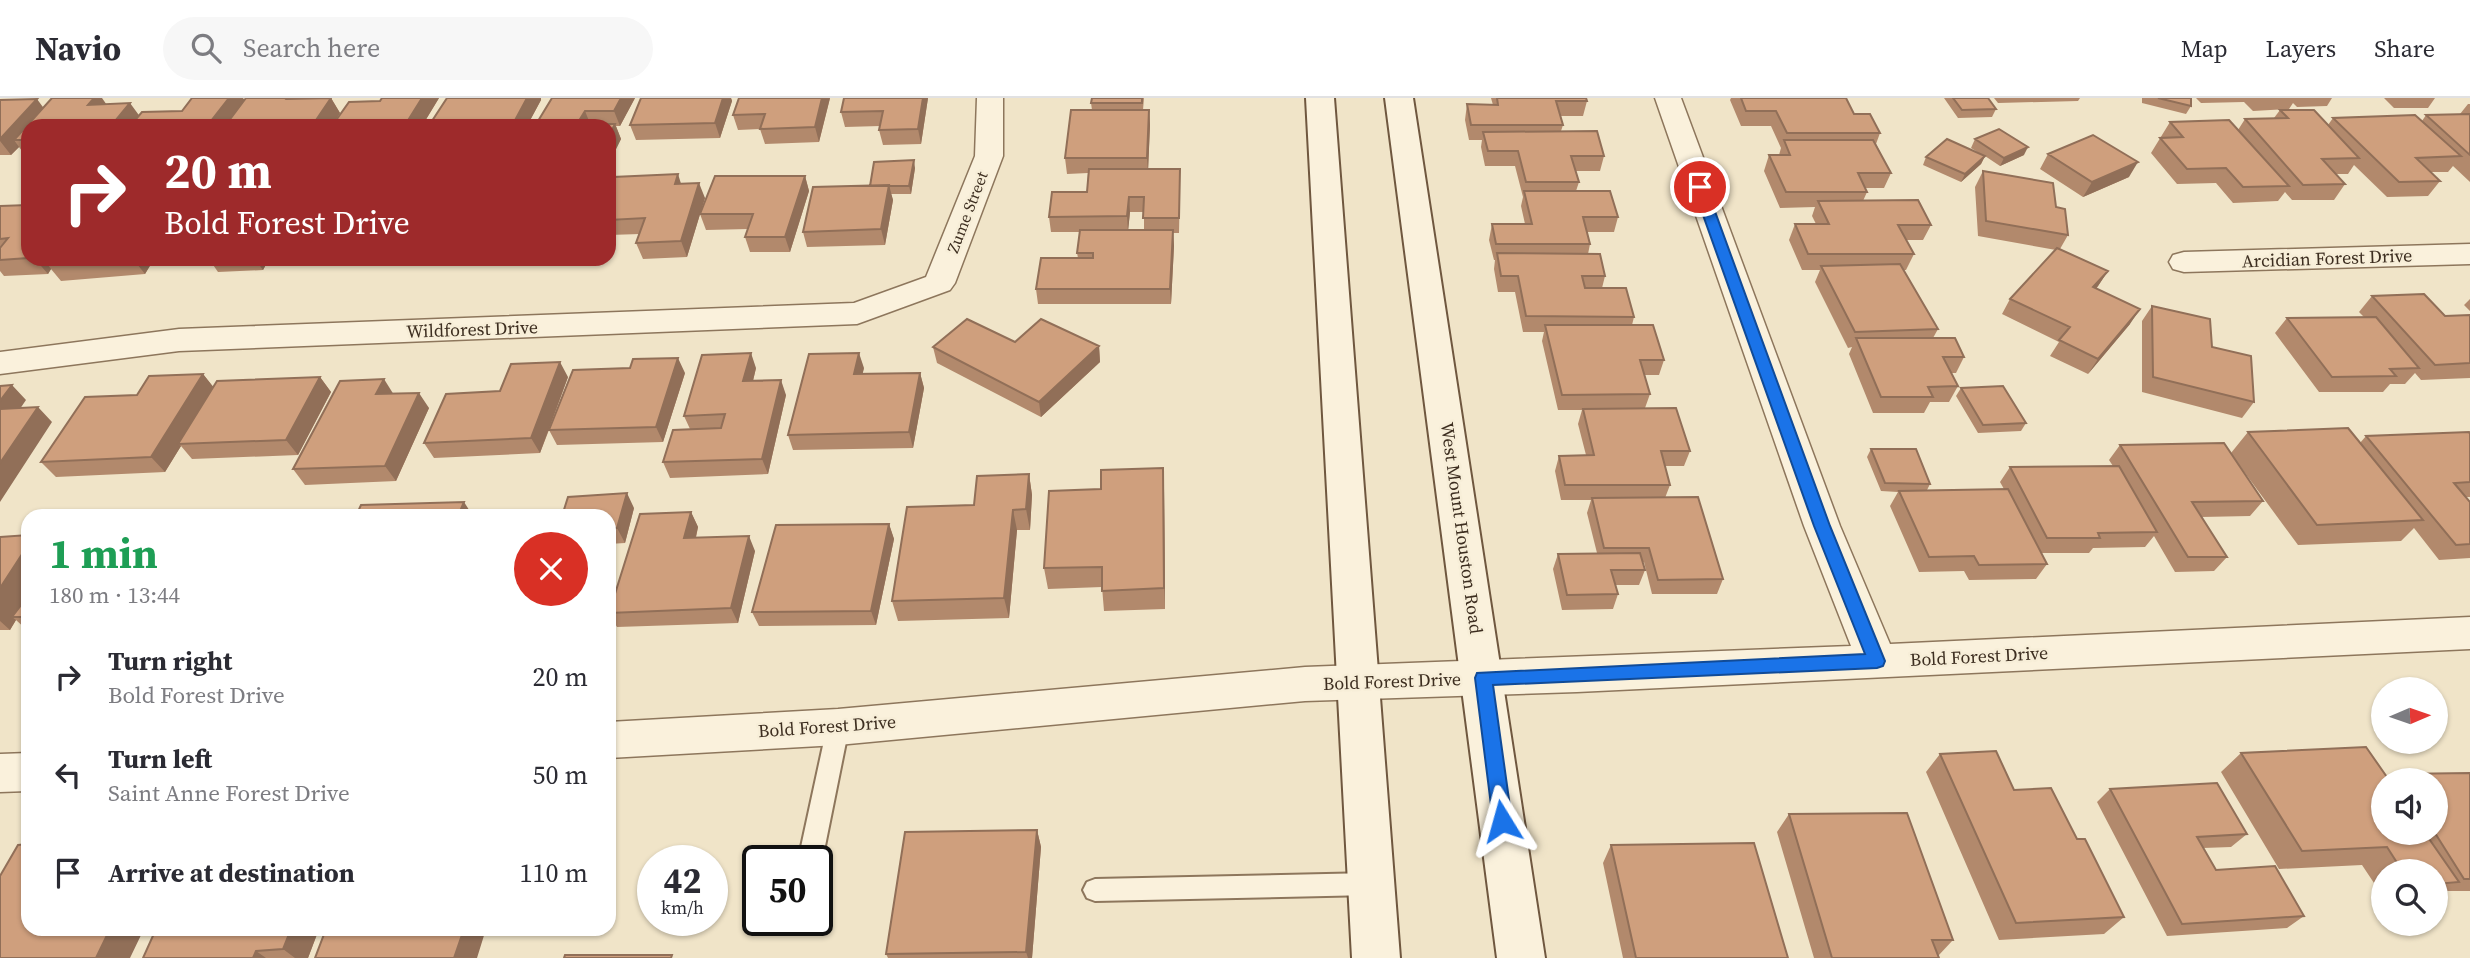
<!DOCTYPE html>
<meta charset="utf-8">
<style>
body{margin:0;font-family:"Source Serif 4",serif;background:#f7f7f7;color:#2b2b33;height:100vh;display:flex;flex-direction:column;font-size:26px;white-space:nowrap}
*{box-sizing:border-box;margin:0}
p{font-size:23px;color:#7c7c81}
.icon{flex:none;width:38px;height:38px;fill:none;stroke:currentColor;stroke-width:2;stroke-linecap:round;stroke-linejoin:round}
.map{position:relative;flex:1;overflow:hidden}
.panel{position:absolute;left:21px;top:411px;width:595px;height:427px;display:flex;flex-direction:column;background:#fff;border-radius:21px;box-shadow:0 2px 5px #0004}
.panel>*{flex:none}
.guide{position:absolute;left:21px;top:21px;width:595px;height:147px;border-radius:21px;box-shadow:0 2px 5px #0004;background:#9e2a2b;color:#fff;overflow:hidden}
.needle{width:46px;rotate:88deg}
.tools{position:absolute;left:2371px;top:579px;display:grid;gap:14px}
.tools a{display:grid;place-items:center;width:77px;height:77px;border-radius:50%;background:#fff;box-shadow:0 2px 5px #0004;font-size:35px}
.speed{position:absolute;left:637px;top:747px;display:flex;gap:14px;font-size:35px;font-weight:700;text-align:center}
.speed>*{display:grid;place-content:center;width:91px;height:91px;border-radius:50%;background:#fff;box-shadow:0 2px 5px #0004;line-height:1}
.speed small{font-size:18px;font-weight:400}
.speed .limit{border:4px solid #111;border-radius:10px;background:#fff;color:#111}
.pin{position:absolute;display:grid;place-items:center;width:60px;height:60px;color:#fff;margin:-30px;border:4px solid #fff;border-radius:50%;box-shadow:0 2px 7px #0007}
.me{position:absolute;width:77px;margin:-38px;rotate:352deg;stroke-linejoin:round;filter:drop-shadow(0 0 5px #0008)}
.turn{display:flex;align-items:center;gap:24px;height:147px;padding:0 28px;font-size:32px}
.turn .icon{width:91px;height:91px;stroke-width:2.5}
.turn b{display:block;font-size:49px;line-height:60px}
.round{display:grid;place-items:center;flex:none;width:74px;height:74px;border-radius:37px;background:#f7f7f7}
.overview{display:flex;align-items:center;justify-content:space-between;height:119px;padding:0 28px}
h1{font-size:42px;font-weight:700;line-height:52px;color:#1e9e55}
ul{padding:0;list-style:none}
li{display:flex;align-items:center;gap:21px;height:98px;padding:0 28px}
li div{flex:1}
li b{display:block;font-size:26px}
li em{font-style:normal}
header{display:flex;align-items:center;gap:42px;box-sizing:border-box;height:98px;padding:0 35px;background:#fff;border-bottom:2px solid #e1e1e2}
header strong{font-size:33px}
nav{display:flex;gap:38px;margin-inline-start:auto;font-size:24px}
.search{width:490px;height:63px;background:#f7f7f7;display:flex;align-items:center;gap:18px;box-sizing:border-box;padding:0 24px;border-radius:38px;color:#7c7c81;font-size:26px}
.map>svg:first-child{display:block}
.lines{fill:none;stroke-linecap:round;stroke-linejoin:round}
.service-casing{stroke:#8d765c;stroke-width:4}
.minor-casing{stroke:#8d765c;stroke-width:3}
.secondary-casing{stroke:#6f573f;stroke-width:4}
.service{fill:#faf1dc;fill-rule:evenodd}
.minor{fill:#faf1dc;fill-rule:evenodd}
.secondary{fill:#faf1dc;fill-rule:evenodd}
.wall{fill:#b2896c;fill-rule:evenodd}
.shaded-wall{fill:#916f58}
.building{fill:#cf9f7d;stroke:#916f58;stroke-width:2}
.route{fill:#1a73e8;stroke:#114b97;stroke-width:2}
.labels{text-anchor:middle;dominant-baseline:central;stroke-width:5;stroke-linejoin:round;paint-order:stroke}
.far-street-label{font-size:16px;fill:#3d2e20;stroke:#f7eed8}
.street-label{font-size:18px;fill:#3d2e20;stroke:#f7eed8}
</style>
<header>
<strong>Navio</strong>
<div class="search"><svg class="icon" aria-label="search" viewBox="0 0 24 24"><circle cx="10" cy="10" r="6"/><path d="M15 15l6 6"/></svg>Search here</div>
<nav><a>Map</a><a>Layers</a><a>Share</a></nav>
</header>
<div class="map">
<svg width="2470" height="860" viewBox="0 0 2470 860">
<rect width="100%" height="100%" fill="#f0e4c8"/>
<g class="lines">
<g class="service-casing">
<path id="service" d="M838,620l8,2 3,7 -27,134 -5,8v-8h-19l29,-134 3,-7z
M1371,775l8,3 4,8 -4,8 -8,3 -276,6 -8,-3 -4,-8 4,-8 8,-3z
M809,822l-4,9 -8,3 -8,-3 -4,-8z"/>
</g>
<g class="minor-casing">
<path id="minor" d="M977,0h26v58l-48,127 -5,7 -82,30 -11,4 -678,27 -179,23v-22l179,-23 675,-26 72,-26 49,-121z
M1655,0h26l159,428 50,118 580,-27v32l-893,43 -272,9 -467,44 -229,13v-36l229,-13 467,-42 546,-21 -47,-120z
M2470,146v20l-286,8 -11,-3 -4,-7 4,-7 11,-3z
M28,655v38l-28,1v-38z"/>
</g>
<g class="secondary-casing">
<path id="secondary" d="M1306,0h28l66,860h-48z
M1385,0h28l132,860h-48z"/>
</g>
<use href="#service" class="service"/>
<use href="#minor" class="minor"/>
<use href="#secondary" class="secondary"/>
</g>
<path class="wall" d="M246,0h85l9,15 -8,13h-304v30h-2l-7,-9 -8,8h-11v-55l43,7 64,-3 32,11 43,-4 63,-11z
M382,0h57l-17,28h-90l48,-25z
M447,0h94v2l-14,26h-96l-1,-2z
M552,0h83l-15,28h-4l5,13 -10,20h-2v-33h-74z
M641,0h90l1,3 -12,37 -84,2 -6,-15z
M830,0l-11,44 -54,2 -5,-15 -22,1 -5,-15z
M844,0h84l-7,46 -38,1 -4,-15 1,-4 -35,1 -4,-15z
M1144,0l-1,12h6l1,15 -2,44 32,15 -1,49h-6l1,13 -3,58h-133l-2,-15 42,-31 -1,-5 3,-21h-29l-2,-15 38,-25 1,-19 -21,1 -2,-16 27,-48 -1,-7zM1130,114h14v18h-16z
M1491,0h95l1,3 -4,15h-23l3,9 -2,6 43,25 -4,15h-25l4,11 -3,9 42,26 -4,15h-27l3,12 -2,10 17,22 -3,12 32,29 -2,8 32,35 -5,15h-15l6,19 -5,14 45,43 -6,15h-19l5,19 -5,13 58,81 -6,15h-65l-8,-32h-1l2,8 -6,15h-24l3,9 -5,15 -51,1 -9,-41 5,-15 39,-1 -10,-40 4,-13h-30l-6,-29 4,-15 27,-1 -8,-31 4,-14h-24l-16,-69 2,-9h-21l-8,-40h-17l-4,-23 1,-9h-1l-5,-20 3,-16h33l-4,-18 2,-9 -8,-31h-30l-4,-19 1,-7h-13l-4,-20 2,-16 26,1z
M1731,0h115l8,16 26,19 -4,11 15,29 -7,15h-19l2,4 -4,9 68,24 -8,15h-17l8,14 -8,16h-3l35,59 -5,9 31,19 -8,16h-5l7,13 -9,16h-19l-6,11h-51l-24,-59 3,-7 -4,1 -33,-66 5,-12h-18l-13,-30 6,-16h21l-4,-8 3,-9 -35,1 -16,-37 5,-16h10l2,-7 -10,-22h-30l-11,-26z
M1944,0h44l8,11 -4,8 -34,1z
M1994,0h86l-2,3 -80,2z
M2142,0h49v8l-5,8 -44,-11z
M2196,0h136l-5,8 -30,1 -4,-4 -4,6 -36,2 -9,-9 -43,1z
M2384,0h51l-7,10h-34z
M2468,6h2v78l-17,-16 -5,6h-17l9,9 -12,15 -41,1 -33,-32 -6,9h-13l10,10 -11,16h-42l-7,-8 -7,9 -45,2 -17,-20 -39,1 -26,-31 19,-31 68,8 7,-11 29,-1 6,-8 48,15 5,-7 89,3 4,-6 34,-1z
M1975,41l49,16 -24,11 -15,-10 -4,8 -20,18 -38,-17 3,-8 58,-1 -13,-8z
M2048,56l81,23 -46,20 -43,-28z
M915,70l-4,26h-20l2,6 -8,45 -78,2 -4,-15 67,-46z
M1983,73l73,36 12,28 -8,14 48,22 -12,18 34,35 -42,50 -38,-18 9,-14 -57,-28 8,-15 46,-49 -78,-14 -3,-49z
M805,78l4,15 -19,61h-40l-5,-15 3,-8 -42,1 -6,-16 -13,43 -44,2 -7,-16 4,-9 -31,1v-49l72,-3 24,15 -5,15z
M28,107v54h126l-9,15 -84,7 -10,-12 -3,5 -44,2 -4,-5v-65z
M209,161h60l-6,11 -45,2z
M322,161h52l-3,6 -44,1z
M490,161h67l-66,3z
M2372,198l73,20 25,-1v63l-49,2 -6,-7 -10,11h-15l-7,8h-64l-44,-59 12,-15 77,-1 -5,-5z
M2470,201v12l-6,-6z
M2152,208l60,41 42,55 -12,16 -100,-26v-71z
M1015,244l84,4 1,16 -59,55 -104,-54 -4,-16z
M756,270l-3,13 33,14 -18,79 -98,4 -7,-16 27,-33 -6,-13z
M864,270l-2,6 58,-1 4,15 -11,60 -120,2 -5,-15z
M685,275l-22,69 -106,3 -8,-15 -9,23 -106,5 -10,-15 76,-52 68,-14 -19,52z
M203,276l10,13 107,-10 11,15 -33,63 -106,4 -11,-13 -16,26 -109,5 -15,-15 96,-67z
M1961,290l65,35 -5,8 -43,2 -22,-37z
M394,296l35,14 -33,73 -91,4 -12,-16z
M2248,334l112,11 6,-7 104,-2v63h-4l4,5v56l-31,2 -25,-32 -13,13 -103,4 -67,-91 32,47 -13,15 -49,1 26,40 -13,14 -39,1 -21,-36 -9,11 -52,1 -4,5h-48l6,11 -11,15 -67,1 -5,-9 -45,1 -29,-66 8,-14 -17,-1 -14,-34 4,-8 59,35 -3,6 77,-1 -4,-7 10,-15 103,-1 -4,-6 11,-15 111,8z
M1029,376l3,21 -2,35h-13l-8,88 -111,3 -6,-20z
M1164,391l1,120 -61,2 -2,-24 -54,2 -4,-21z
M634,410l-9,35 -16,1v-28z
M691,414l7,15 -2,11 59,13 -17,72 -121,4 -8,-13v-4z
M889,426l5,15 -18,86 -117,1 -7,-14z
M28,437v96l-12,-11 -6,10h-10v-93z
M2241,655l143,80h52v-53h-46l8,-6 72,-1v118h-25l-9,6v-25h-52v26l-22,-33 -83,4 -58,-97z
M1940,656l74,36 63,49 47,78 -20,17 -105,6 -73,-168z
M2110,691l137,45 -16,13 -28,1 13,22 88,46 -17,12 -120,8 -70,-134z
M1789,716l164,126 -15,16 1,2h-125l-37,-126z
M1037,732l4,17 -9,111h-144l-2,-4z
M1611,747l177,113h-165l-20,-95z
M156,831h163l-11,29h-165z"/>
<path class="shaded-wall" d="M94,0h8l7,10 -21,-3z
M229,0h14l4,5 -18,23h-22z
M331,0l9,15 -8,13h-20z
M422,0h17l-17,28h-12l-3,-4z
M527,0h14v2l-14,26h-13l-1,-2z
M621,0h14l-15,28 -6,-15z
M723,0h8l1,3 -12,37 -5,-15z
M822,0h8l-11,44 -4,-15z
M923,0h5l-7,46 -3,-15z
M37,1l11,15 -34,26 5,7 -8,8 -11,-14v-2z
M130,5l11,15 -6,8h-24z
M1149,12l1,15 -2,48 -1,-15z
M585,13l6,15 -14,-2z
M615,26l6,15 -10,20 -2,-6v-17z
M2028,49l-4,8 -24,11 4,-8z
M1985,58l-4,8 -20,18 4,-8z
M914,62l1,8 -4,26 -2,-8z
M2138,64l-9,15 -46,20 9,-15z
M678,76l5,16 -8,-6z
M805,78l4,15 -19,61 -5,-15z
M699,85l6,15 -18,59 -6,-16z
M889,87l4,15 -8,45 -4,-16z
M1129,99l1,15 -2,20 -1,-16z
M1173,132l1,16 -3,58 -1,-15z
M35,161h24l-11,6 3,4 -3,5z
M133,161h21l-9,15z
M255,161h14l-6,11z
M367,161h7l-3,6z
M2108,173l-10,15 -15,17 10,-16z
M2140,211l-10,15 -42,50 10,-15z
M1099,248l1,16 -59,55 -2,-15z
M751,255l5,15 -7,29 -6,-16z
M859,255l5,15 -5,21 -5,-15z
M678,260l7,15 -22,69 -7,-15z
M560,264l8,15 -28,76 -9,-15z
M920,275l4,15 -11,60 -4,-16z
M203,276l12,15 -37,55 3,2 -16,26 -14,-15z
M320,279l11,15 -33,63 -12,-15z
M384,281l10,16 -18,-1z
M781,282l5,15 -18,79 -6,-15z
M12,287l14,15 -17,25 -9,-10v-14z
M419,295l10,15 -33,73 -11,-15z
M38,309l14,15 -52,80v-39z
M1163,370l1,21 1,120 -1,-21z
M1029,376l3,21 -2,35 -4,-21z
M627,395l7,15 -9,35 -8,-15z
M464,404l9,14h-15z
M1013,412l4,20 -8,88 -5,-20z
M691,414l7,15 -6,26 -8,-15z
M889,426l5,15 -18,86 -5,-14z
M749,438l6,15 -17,72 -7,-15z
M28,447v56l-16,16 4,3 -6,10 -10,-9v-33z
M1037,732l4,17 -9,111h-4l-2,-6z
M110,831h26l6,4 -12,25h-34z
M291,831h28l-11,29h-13l-12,-9z
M464,831h22l-9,29h-23z
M256,853l10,7h-13z"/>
<path class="building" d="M52,0h42l-6,7 42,-2 -19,23h-83v14h-14z
M192,0h37l-22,28h-77l12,-14 40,-1z
M246,0h42l-1,1 44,-1 -19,28h-87z
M382,0h40l-15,24h-31l-2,4h-42l17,-24 31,-1z
M447,0h80l-14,26h-83z
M552,0h69l-7,13h-29l-8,13h38l-6,12v-10h-74z
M641,0h82l-8,25 -85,2z
M739,0h83l-7,29 -55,2 5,-15 -32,1z
M844,0h79l-5,31 -39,1 4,-19 -42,1z
M1092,0h50v5h-51z
M1497,0h89l1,3h-31l7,24h-92l-4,-21 31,1z
M1741,0h105l8,16h16l10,19h-93l-11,-22h-30z
M1953,0h35l8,11 -34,1z
M2158,0h33v8z
M37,1l-37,40v-39z
M1071,12h78l-2,48h-82z
M2280,12h34l45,48 -37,1 23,25 -42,1 -58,-66 43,-1z
M2470,16v41l-44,-40z
M2415,17l46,41 -45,2 24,23 -41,1 -66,-64z
M2229,22l60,66 -46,1 -17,-19 -39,1 -27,-31 23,-1 -13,-15z
M1999,31l29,18 -24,11 -29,-19z
M1597,33l7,25h-33l8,26h-53l-8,-31h-30l-5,-19z
M2093,37l45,27 -46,20 -44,-28z
M1947,41l38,17 -20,18 -39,-17z
M1784,42h89l18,33h-33l9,19h-81l-17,-37h21z
M914,62l-5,26h-39l4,-24z
M1089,71h91l-1,49h-36l1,-21h-15l-2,19 -78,1 3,-25h35z
M1983,73l70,12 3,24 9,2 3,26 -82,-14z
M678,76l-3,10 24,-1 -18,58 -45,2 9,-25 -36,2v-34l4,-9z
M715,78h90l-20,61h-40l8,-23h-53z
M889,87l-8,44 -78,3 10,-45z
M1524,93h86l8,26h-35l7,27h-94l-4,-20h40z
M1918,102l13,25h-33l16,29h-106l-13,-30h34l-11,-23z
M28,107v53l-28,2v-12l8,-10 -8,1v-33z
M1080,132h93l-3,59h-134l5,-31h52v-5h-16z
M2057,150l51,23 -15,16 47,22 -42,50 -39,-19 11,-13 -60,-28z
M1497,155l103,1 5,22h-23l3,12h41l8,29 -108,-1 -8,-40h-17z
M52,161h74l-78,6z
M1900,166l38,65 -83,3 -34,-66z
M2424,196l21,22 25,-1v48l-35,2 -63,-69z
M2152,208l58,13 2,28 39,9 3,46 -101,-25z
M2376,219l43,51 -29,1 6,7 -64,1 -45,-59z
M967,221l48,23 26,-23 58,27 -60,56 -106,-55z
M1545,227h108l11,35h-24l10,34 -88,1z
M1856,240h99l9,19h-21l15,29 -30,1 5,10h-52z
M751,255l-8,28 38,-1 -19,79 -99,3 10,-32 48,-2 4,-14 -41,2 18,-61z
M859,255l-5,21 66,-1 -11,59 -121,3 21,-81z
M678,260l-22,69 -107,3 24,-60 57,-2 3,-9z
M560,264l-29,76 -107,5 22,-49 54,-3 11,-27z
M203,276l-52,83 -110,5 44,-65 52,-2 12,-19z
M320,279l-34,63 -108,4 39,-63z
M384,281l-8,15 43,-1 -34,73 -92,3 47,-88z
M12,287l-12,16v-15z
M2003,288l23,37 -43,2 -22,-37z
M38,309l-38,56v-54z
M1676,310l14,43h-29l9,34h-105l-6,-29 35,-1 -11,-46z
M2348,330l75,92 -106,5 -69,-93z
M2469,334l1,2v48l-16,1 16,19v42l-14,1 -90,-109z
M2224,345l39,58 -71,1 35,55h-39l-68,-112z
M1871,351h45l14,35 -45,-1z
M2119,368l38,66 -59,1 2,5h-53l-37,-71z
M1163,370l1,120 -62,3v-24l-58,1 5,-77 52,-2v-19z
M1029,376l-3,35 -13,1 -9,88 -112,3 15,-94 67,-2 3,-29z
M2008,391l39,75 -68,1 -5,-9 -45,1 -30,-66z
M627,395l-10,35h-8v-12h-47l6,-19z
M1698,399l25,82 -65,1 -9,-32h-45l-12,-50z
M464,404l-6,14h-102l5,-11z
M691,414l-7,26 65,-2 -18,72 -122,5 31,-99z
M889,426l-18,87 -119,1 24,-87z
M28,437v10l-28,43v-51z
M1640,455l5,17h-34l7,24 -51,1 -9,-41z
M28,498v21h-16z
M2366,649l23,33h-5v53h41l34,49 -23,2v-12h-33l-16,-25 -85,4 -61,-98z
M1996,653l18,39 37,-2 26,51h8l39,78 -108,6 -76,-169z
M2470,675v106h-6l-29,-46 1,-53h-34l-4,-6z
M2217,685l30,51 -50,3 19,33 59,-4 29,50 -122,8 -72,-135z
M1907,715l46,127h-21l7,18h-107l-43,-144z
M1037,732l-11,122 -140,2 19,-122z
M1754,745l34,115h-152l-25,-113z
M28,746v85h82l-14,29h-96v-82l18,-31z
M156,831h135l-8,20 -27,2 -3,7h-110z
M326,831h138l-10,29h-139z
M565,857h107l-1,3h-107z"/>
<path class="route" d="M1700,85l6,4 124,339 55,135 -2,5 -6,2 -384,17 19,136 -3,6 -7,3 -6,-3 -3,-6 -18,-143 2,-5 388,-19 -51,-128 -121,-339z"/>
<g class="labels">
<g class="far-street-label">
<text transform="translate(967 114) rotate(-69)">Zume Street</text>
</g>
<g class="street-label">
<text transform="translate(2327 160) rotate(-2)">Arcidian Forest Drive</text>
<text transform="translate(472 231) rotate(-2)">Wildforest Drive</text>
<text transform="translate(1462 430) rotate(82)">West Mount Houston Road</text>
<text transform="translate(1979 558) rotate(-3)">Bold Forest Drive</text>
<text transform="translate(1392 583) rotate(-2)">Bold Forest Drive</text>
<text transform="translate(827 628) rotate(-4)">Bold Forest Drive</text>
</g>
</g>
</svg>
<div class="tools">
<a><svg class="needle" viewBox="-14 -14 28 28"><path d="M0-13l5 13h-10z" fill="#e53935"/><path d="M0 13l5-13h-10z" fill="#7c7c81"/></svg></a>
<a><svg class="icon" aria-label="sound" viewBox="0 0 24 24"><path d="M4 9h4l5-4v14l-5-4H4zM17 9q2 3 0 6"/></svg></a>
<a><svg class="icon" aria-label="search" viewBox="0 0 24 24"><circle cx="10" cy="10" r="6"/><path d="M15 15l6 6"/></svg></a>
</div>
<div class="speed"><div>42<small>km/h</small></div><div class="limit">50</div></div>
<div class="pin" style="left:1700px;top:89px;background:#d93025"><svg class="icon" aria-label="arrive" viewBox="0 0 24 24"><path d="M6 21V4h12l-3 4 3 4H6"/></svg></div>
<svg class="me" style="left:1502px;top:723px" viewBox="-20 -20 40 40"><path d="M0-17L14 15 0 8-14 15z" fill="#1a73e8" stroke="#fff" stroke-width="4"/></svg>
<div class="guide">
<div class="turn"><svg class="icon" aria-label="right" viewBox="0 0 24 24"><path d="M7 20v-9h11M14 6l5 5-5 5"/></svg><div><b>20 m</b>Bold Forest Drive</div></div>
</div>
<section class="panel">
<div class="overview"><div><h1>1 min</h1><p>180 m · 13:44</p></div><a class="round" style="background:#d93025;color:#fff"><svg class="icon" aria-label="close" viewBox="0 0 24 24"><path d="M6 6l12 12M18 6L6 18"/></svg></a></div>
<ul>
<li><svg class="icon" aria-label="right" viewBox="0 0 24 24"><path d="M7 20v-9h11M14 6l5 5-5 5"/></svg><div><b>Turn right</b><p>Bold Forest Drive</p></div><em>20 m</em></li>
<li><svg class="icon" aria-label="left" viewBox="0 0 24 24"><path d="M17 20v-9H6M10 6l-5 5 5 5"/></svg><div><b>Turn left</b><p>Saint Anne Forest Drive</p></div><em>50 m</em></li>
<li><svg class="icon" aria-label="arrive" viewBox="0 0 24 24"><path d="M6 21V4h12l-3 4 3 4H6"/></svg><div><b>Arrive at destination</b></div><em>110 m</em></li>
</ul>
</section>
</div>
